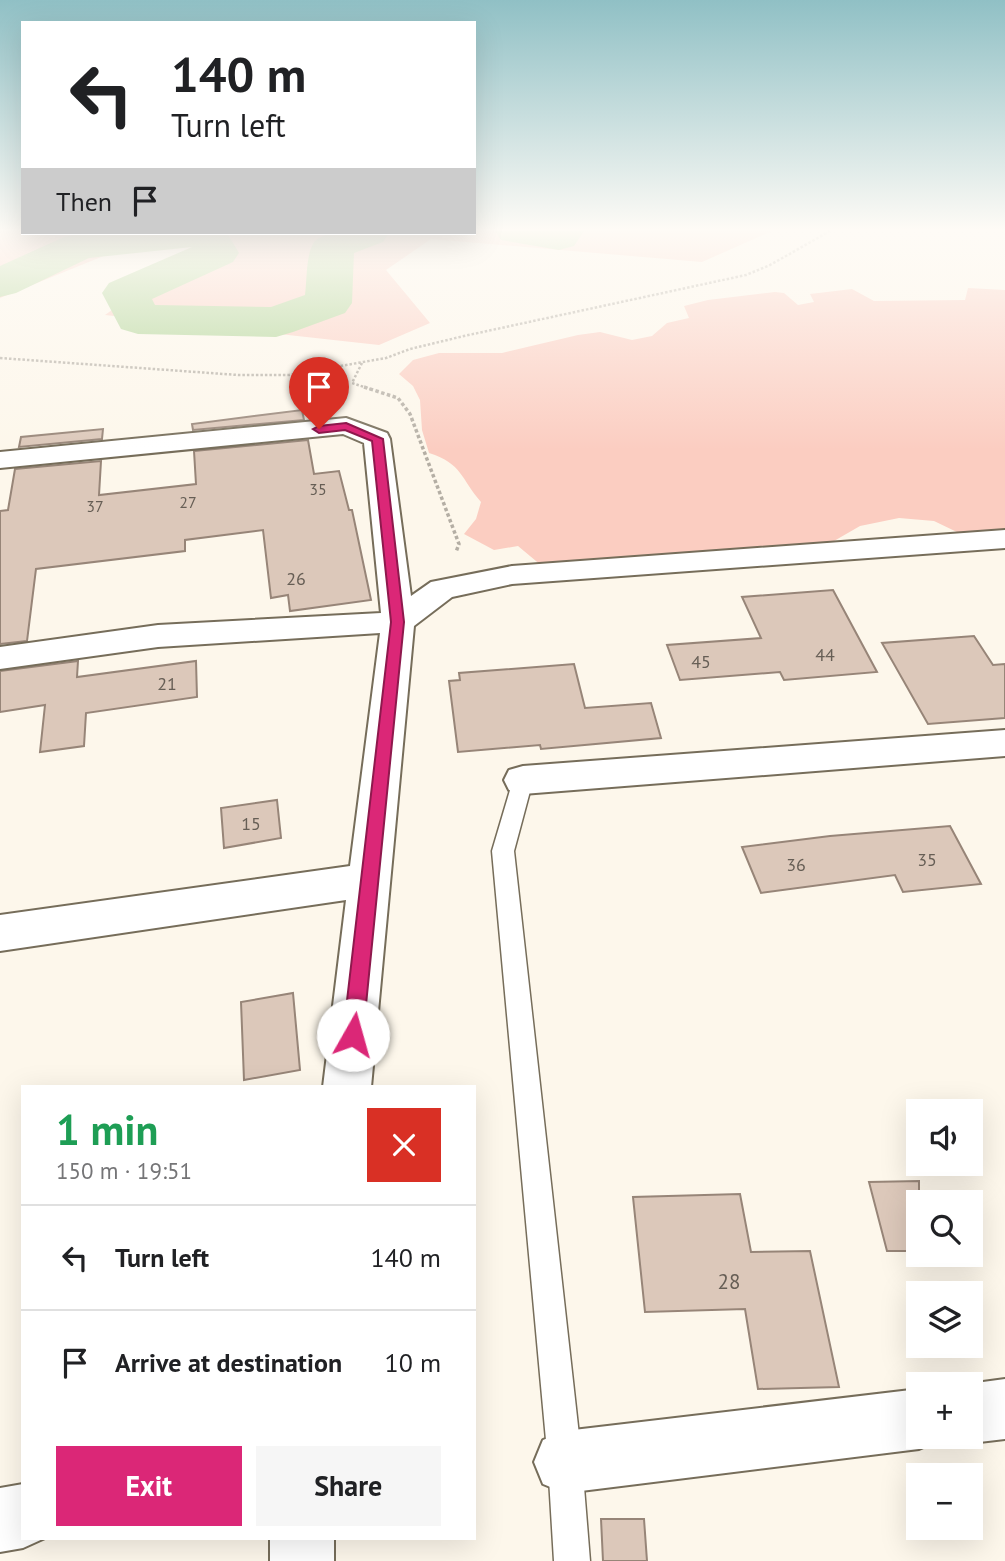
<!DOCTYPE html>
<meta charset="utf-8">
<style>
body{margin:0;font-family:"PT Sans",sans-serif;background:#f6f6f6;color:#202124;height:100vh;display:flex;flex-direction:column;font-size:26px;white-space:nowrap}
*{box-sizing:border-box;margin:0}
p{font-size:23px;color:#757577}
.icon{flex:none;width:38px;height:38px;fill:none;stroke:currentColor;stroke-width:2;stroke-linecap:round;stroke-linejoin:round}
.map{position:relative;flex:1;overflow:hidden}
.side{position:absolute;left:21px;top:1085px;width:455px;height:455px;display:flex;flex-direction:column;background:#fff;border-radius:0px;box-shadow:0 7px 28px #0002}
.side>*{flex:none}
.hud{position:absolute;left:21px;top:21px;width:455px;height:214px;border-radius:0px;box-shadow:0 7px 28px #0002;background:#fff;color:#202124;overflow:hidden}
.buttons{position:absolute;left:906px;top:1099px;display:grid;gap:14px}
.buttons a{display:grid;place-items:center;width:77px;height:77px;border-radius:0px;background:#fff;box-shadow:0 7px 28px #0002;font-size:35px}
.pin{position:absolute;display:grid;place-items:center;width:60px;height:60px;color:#fff;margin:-72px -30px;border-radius:50% 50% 50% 0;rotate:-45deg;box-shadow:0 0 7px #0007}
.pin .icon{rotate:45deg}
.me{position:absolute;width:77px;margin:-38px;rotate:7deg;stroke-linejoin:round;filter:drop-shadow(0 0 5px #0008)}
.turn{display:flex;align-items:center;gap:24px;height:147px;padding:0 35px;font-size:32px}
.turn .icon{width:91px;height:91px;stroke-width:2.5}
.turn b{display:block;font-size:49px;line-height:60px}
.then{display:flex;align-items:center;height:66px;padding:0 35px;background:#0003;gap:14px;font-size:26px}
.round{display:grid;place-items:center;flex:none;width:74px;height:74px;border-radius:0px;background:#f6f6f6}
.summary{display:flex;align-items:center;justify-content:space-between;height:119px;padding:0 35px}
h1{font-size:42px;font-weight:800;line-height:52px;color:#1e9e55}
.primary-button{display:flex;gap:14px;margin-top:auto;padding:14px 35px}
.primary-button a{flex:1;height:80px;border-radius:0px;background:#db2777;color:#fff;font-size:28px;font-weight:800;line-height:80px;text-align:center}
.primary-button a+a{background:#f6f6f6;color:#202124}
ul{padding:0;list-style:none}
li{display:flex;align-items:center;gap:21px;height:105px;padding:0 35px;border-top:2px solid #e0e0e0}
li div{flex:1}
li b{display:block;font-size:26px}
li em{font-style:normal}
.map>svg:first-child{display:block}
.green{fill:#fbcdc1}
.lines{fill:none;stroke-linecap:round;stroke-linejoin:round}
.river{fill:#acd291;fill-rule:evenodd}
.building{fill:#dcc8ba;stroke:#978578;stroke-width:2}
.lane-casing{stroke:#766d5a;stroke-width:3}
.street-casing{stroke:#766d5a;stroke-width:4}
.path-far1{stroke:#b4aea4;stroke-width:2.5;stroke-dasharray:2.5 2;stroke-linecap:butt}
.path{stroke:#b4aea4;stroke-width:3.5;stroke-dasharray:3.5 2.5;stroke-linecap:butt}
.lane{fill:#fff;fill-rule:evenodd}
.street{fill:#fff;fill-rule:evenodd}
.route{fill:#db2777;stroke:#8e194d;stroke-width:2}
.labels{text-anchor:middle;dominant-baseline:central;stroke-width:5;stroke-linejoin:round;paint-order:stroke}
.far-number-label{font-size:16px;fill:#665e55}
.number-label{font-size:18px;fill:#665e55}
.near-number-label{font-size:21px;fill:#665e55}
</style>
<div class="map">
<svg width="1005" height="1561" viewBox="0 0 1005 1561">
<rect width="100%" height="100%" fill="#fdf7eb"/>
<path class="green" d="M0,231h772l-70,31 -271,-23 -45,31 44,53 -51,22 -274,-30 101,-73 -58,-4 -148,60z
M968,288l37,2v243h-46l-25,-12 -35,-3 -39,8 -26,15 -52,11 -234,19 -30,-25 -24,4 -30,-16 12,-15 5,-17c-21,-24 -18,-38 -52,-49l-7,-23 -2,-30 -7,-14 -14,-12 14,-14 26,-7h63l76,-18 22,-3 32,8 20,-4 15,-13 22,-5 -5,-12 24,-6 67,-8 9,1 14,12 16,-3 -4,-8 42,-5 22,12 91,-1z"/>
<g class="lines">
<path class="river" d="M495,231h89l-10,15 -15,4 -58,-10z
M81,233h146l12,20 -6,9 -81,37 3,6 116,2 34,-12c2,-15 1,-36 7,-49 7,-20 59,-14 77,-13l-6,9 -29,11 -2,50 -7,10 -52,19 -17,5 -138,-3 -17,-5 -19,-36 7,-10 83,-36 -103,11 -73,35 -16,4v-31l64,-29z"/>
</g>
<path class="building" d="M302,410l2,10 -111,10 -1,-6z
M103,429l-1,10 -83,8 2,-10z
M308,440l6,34 25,-3 10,39h3l19,90 -81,11 -2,-16 -17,3 -8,-68 -78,10v11l-149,18 -9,72 -27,3v-133l8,-1 7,-41 86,-8 -2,34 97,-11 -2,-33z
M833,590l44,82 -93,8 -4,-8 -100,8 -13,-35 94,-7 -19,-41z
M974,636l19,29 12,-1v54l-77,6 -46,-81z
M78,661l-1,16 119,-16 1,36 -111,16 -2,33 -44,6 5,-47 -45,7v-41z
M574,664l11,44 66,-5 10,35 -120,11 -1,-4 -82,7 -9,-71 11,-1 -1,-7z
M277,800l4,38 -57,10 -3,-40z
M950,826l31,58 -78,8 -8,-17 -134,18 -19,-46 88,-11z
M293,993l7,77 -56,10 -3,-78z
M919,1181v70h-32l-18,-69z
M740,1194l11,58 59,-1 29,136 -81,2 -13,-80 -100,3 -12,-115z
M601,1519h43l3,42h-44z"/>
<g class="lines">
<g class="lane-casing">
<path id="lane" d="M523,772l7,3 3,5 -19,71 68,611 8,99h-36l-6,-99 -56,-611 21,-71 3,-5z"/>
</g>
<g class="street-casing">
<path id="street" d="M346,418l41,15 3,6 21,157 20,-14 81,-16 493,-36v18l-493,36 -60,13 -38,29 -43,461h-48l23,-187 -346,51v-36l350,-49 30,-233 -222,14 -158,22v-22l158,-22 223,-12 -17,-170 -21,-9 -343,34v-16z
M1005,730v26l-482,38 -14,-4 -5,-10 5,-10 14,-4z
M1005,1379v60l-34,4 -15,-6h15v-53h-3z
M919,1389v48h23l-2,3 -21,9 -354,44 -22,-9 -9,-22 9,-22 22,-9z
M23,1484v54h22l-22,10 -23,4v-64z
M270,1538h64v23h-64z"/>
</g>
<path class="path-far1" d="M0,358l238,17h51l97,-17 24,-9 54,-13 282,-61 24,-10 60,-34
M362,363l-10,20 18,6"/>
<path class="path" d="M364,387l34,11 12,16 49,130 -3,8"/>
<use href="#lane" class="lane"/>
<use href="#street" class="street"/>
</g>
<linearGradient id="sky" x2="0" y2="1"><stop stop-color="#90c0c5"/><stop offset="0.51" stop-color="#fefbf6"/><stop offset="1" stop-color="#fefbf6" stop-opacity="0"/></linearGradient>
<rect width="1005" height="450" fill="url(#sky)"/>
<path class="route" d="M346,423l37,16 21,183 -41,413 -3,6 -7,3 -7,-3 -3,-6 48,-413 -19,-181 -27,-11 -26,3 -6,-4 6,-3z"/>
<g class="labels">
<g class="far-number-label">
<text x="318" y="489">35</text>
<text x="188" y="502">27</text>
<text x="95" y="506">37</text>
</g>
<g class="number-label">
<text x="296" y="578">26</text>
<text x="825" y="654">44</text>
<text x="701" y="661">45</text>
<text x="167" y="683">21</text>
<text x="251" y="823">15</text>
<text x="927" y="859">35</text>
<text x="796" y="864">36</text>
</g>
<g class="near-number-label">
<text x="729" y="1281">28</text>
</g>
</g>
</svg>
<div class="buttons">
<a><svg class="icon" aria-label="sound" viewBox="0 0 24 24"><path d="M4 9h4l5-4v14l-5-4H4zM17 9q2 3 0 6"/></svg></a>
<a><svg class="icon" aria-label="search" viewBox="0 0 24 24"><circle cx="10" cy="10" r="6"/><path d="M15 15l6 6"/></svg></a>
<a><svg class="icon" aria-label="layers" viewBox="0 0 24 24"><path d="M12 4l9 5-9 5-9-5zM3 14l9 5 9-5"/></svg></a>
<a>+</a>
<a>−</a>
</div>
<div class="pin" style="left:319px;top:429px;background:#d93025"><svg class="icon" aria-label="arrive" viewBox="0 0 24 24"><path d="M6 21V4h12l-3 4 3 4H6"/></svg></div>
<svg class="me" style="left:353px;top:1035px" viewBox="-20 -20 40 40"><circle r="19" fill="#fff"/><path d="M0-13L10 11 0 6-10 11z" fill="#db2777"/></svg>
<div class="hud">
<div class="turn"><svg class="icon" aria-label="left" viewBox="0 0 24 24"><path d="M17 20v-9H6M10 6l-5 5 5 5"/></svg><div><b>140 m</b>Turn left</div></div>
<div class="then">Then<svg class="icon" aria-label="arrive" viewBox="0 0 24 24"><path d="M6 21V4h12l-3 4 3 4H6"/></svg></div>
</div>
<section class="side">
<div class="summary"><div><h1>1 min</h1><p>150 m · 19:51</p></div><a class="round" style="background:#d93025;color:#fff"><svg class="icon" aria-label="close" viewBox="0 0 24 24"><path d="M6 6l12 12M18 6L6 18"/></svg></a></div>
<ul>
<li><svg class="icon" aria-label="left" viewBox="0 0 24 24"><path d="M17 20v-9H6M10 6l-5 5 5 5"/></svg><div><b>Turn left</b></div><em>140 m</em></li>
<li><svg class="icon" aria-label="arrive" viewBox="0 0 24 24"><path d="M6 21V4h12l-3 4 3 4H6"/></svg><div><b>Arrive at destination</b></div><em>10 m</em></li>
</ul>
<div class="primary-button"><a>Exit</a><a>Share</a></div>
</section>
</div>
